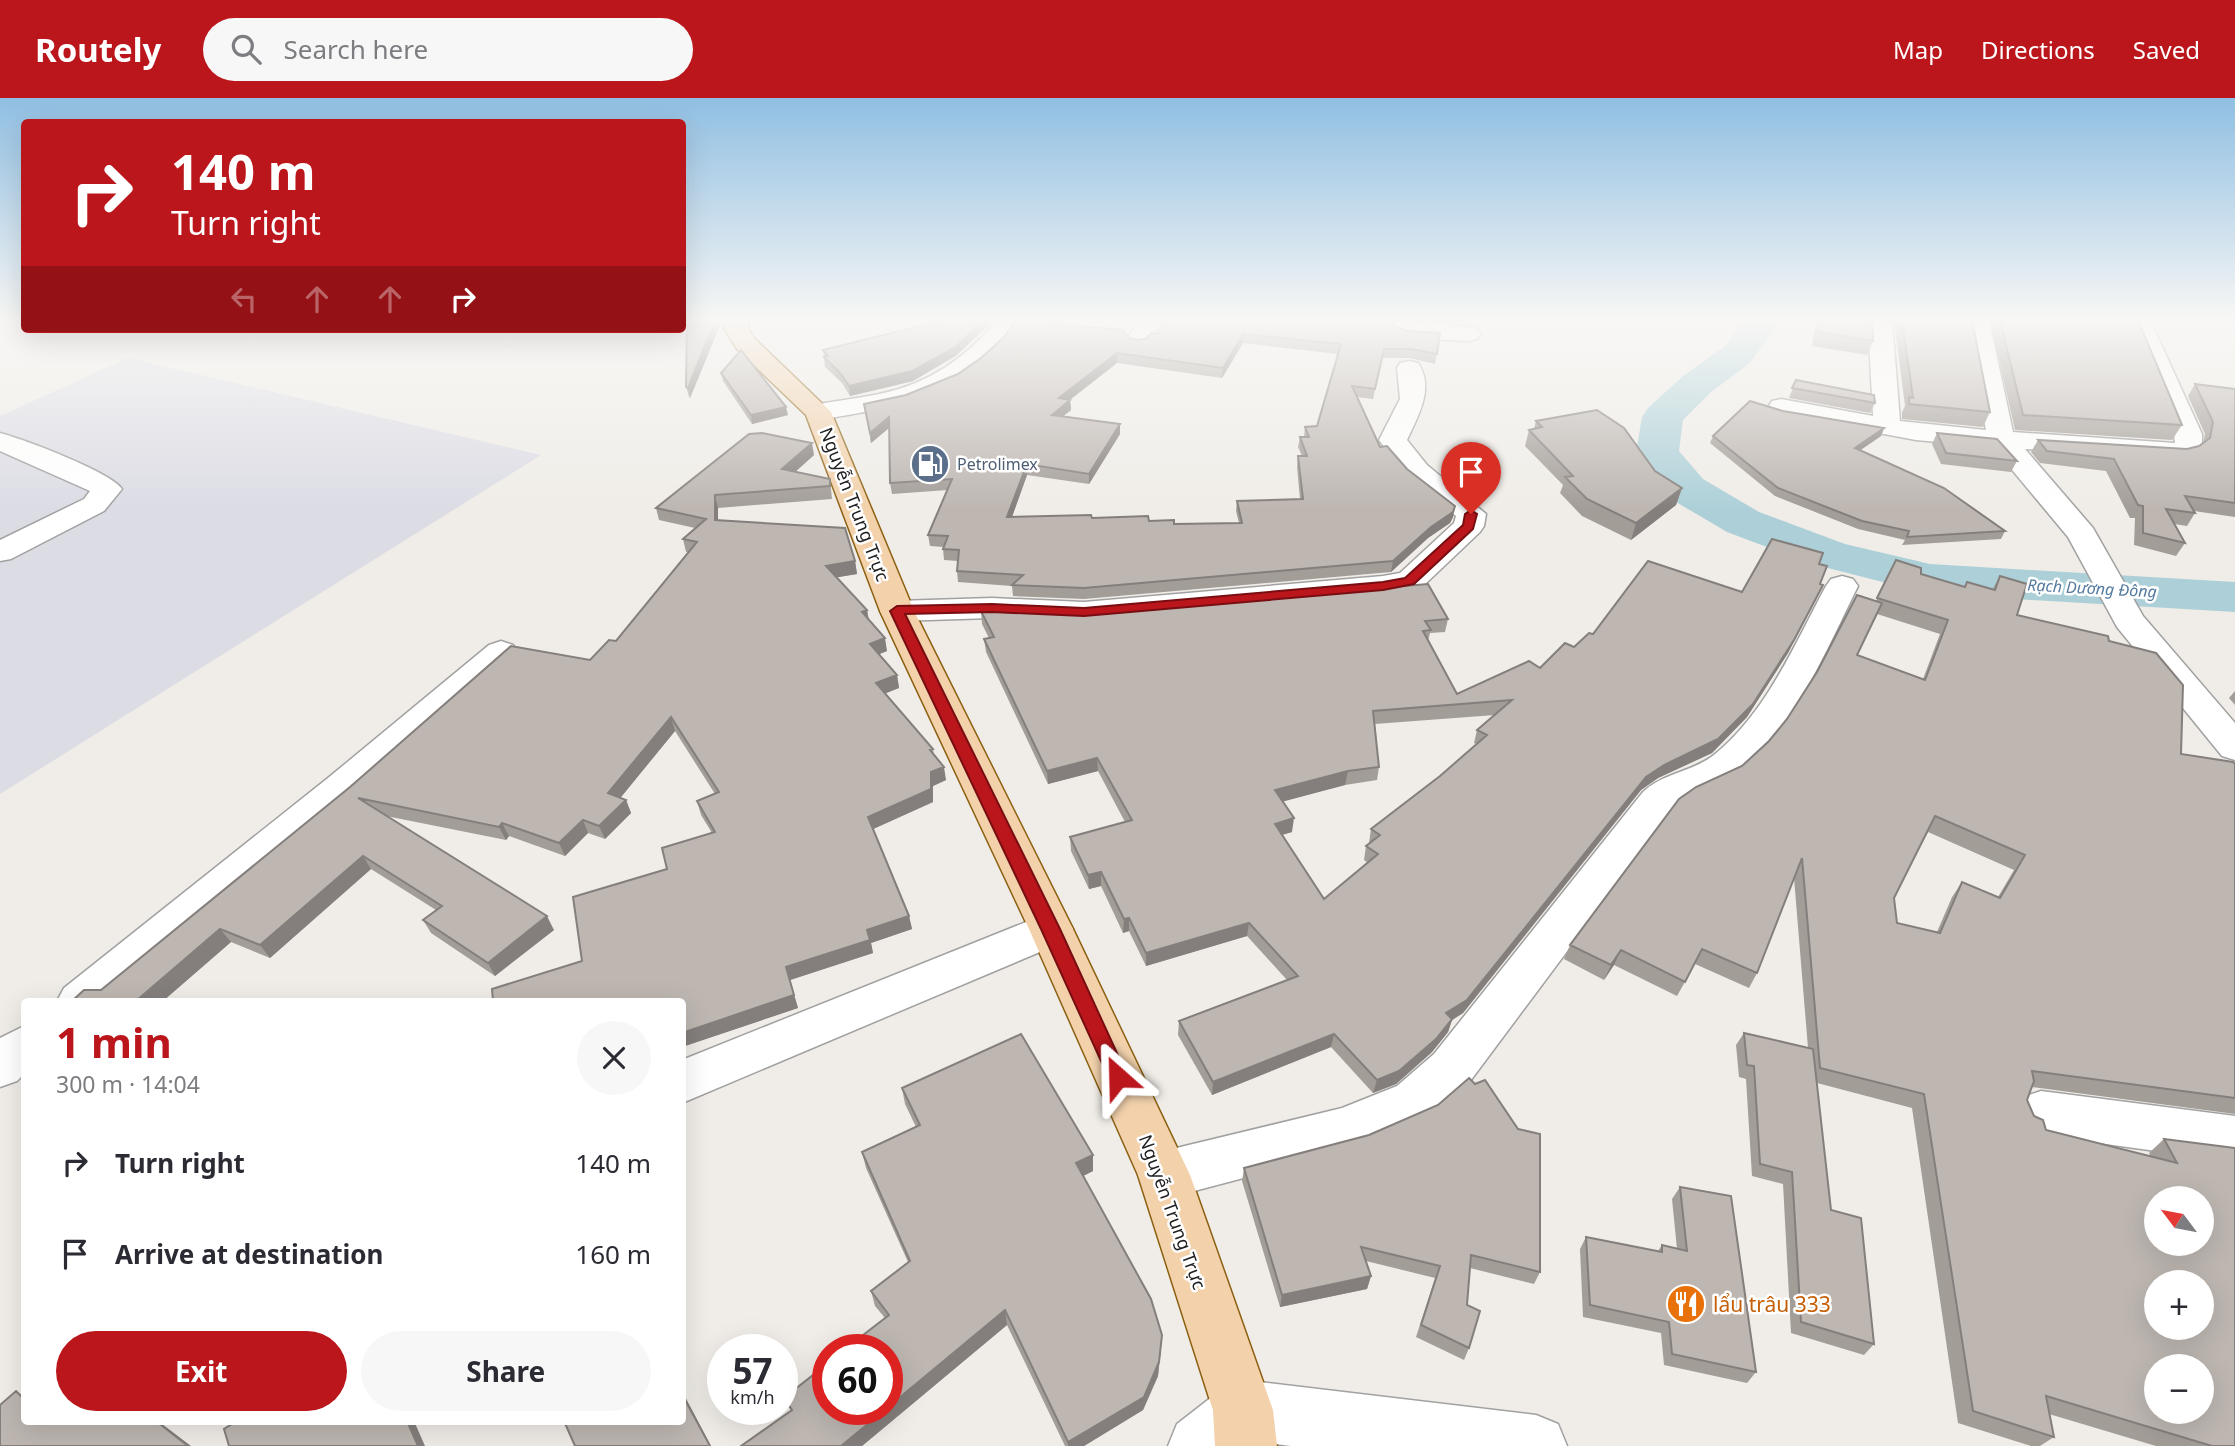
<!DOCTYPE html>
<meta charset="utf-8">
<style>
body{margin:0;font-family:"Noto Sans",sans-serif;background:#f7f7f7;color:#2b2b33;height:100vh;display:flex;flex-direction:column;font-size:26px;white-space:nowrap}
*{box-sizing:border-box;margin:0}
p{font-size:23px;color:#7c7c81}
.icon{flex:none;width:38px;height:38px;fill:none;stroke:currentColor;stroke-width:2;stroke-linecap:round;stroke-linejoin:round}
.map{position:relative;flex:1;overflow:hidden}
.details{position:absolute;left:21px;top:900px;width:665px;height:427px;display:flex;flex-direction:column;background:#fff;border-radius:7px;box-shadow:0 7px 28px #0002}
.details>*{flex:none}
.banner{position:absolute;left:21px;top:21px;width:665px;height:214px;border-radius:7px;box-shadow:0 7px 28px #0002;background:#ba161b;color:#fff;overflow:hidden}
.needle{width:46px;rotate:302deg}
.buttons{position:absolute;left:2144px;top:1088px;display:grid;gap:14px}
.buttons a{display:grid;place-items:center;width:70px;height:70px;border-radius:50%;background:#fff;box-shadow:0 7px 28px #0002;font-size:35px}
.speed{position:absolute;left:707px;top:1236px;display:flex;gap:14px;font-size:35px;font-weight:700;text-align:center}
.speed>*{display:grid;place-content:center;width:91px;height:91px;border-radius:50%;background:#fff;box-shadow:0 7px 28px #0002;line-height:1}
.speed small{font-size:18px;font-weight:400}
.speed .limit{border:10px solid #d22;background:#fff;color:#111}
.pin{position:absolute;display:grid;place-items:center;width:60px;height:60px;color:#fff;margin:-72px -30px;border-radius:50% 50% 50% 0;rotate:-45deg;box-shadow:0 0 7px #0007}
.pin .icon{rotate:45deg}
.me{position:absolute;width:77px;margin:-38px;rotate:335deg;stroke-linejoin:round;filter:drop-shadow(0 0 5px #0008)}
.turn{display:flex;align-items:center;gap:24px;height:147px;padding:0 35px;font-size:32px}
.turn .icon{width:91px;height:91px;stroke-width:2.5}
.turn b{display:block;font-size:49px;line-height:60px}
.lanes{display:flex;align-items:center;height:66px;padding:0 35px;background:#0003;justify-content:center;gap:35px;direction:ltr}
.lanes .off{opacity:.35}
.round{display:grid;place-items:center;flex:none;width:74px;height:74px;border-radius:37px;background:#f7f7f7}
.head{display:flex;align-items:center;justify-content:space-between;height:119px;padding:0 35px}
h1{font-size:42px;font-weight:700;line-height:52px;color:#ba161b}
.action{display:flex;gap:14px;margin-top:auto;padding:14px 35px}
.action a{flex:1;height:80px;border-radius:42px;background:#ba161b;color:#fff;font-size:28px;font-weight:700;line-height:80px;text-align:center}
.action a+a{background:#f7f7f7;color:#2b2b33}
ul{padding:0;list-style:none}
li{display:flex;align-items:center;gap:21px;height:91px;padding:0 35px}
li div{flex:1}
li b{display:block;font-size:26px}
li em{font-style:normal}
header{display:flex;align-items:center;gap:42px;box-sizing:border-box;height:98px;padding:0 35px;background:#ba161b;color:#fff}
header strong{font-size:33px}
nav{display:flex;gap:38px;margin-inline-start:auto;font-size:24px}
.search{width:490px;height:63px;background:#f7f7f7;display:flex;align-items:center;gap:18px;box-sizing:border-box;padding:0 24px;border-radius:38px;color:#7c7c81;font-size:26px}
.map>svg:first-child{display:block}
.plaza{fill:#dcdce5}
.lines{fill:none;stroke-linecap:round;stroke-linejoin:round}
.river{fill:#add0d8;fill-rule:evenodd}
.minor-casing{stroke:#a1a1a1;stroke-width:3}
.major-casing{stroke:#8c6011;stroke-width:3}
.minor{fill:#fff;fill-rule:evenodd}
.major{fill:#f2d1ab;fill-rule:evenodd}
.wall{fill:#a39d98;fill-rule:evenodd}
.shaded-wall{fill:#847f7c}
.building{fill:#bdb6b1;stroke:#847f7c;stroke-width:2;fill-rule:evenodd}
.route{fill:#ba161b;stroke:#790e12;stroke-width:2}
.labels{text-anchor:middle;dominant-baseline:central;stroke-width:5;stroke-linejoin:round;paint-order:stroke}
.far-service-label{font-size:16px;fill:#4e5e75;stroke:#fff;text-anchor:start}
.far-water-label{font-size:16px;font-style:italic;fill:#547a9f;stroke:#fff}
.street-label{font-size:18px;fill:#202020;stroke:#fff}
.near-food-label{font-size:21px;fill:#c56008;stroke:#fff;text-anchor:start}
</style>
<header>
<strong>Routely</strong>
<div class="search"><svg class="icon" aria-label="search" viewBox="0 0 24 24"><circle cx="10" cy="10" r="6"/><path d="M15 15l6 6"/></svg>Search here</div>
<nav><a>Map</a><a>Directions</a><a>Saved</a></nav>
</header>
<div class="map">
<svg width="2235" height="1348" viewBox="0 0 2235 1348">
<rect width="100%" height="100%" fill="#f0ede8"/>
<path class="plaza" d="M128,260l413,97 -541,339v-378z"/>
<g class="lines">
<path class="river" d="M1744,222h37l-31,43 -39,29 -28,28 -4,31 24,28 56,33 86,32 85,20 305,18v30l-305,-18 -118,-30 -85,-32 -56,-33 -35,-46 6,-36 6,-9 35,-32 41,-29z"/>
<g class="minor-casing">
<path id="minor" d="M998,222h24c-52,76 -119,86 -204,100l-9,-2 -4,-6 4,-6c23,-5 47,-7 70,-12 50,-10 86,-36 119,-74z
M1140,222h23l-17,25 -8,2 -8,-2 -4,-5z
M1389,222l80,7 8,2 4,5 -4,5 -8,2 -61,-3 -14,-4z
M1868,222h24l8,101 86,9 -21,-110h24l24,112 162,11 -1,-9 -47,-114h23l52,114c1,19 -5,21 -23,25l-154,-10 68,79 50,88 92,107v37l-13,-4 -105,-129 -49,-90 -75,-90 -77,-7 -144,-27 -4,-6 4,-6 9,-2 92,17z
M1409,263l9,2c17,25 0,53 -11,77l20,25 59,49 -2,12 -4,6 -59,56 -38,8 -299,26 -92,-4 -95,3 -12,-3 -5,-7 5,-7 12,-3 95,-3 92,4 299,-26 17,-3 54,-50 2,-7 -49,-39 -28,-37 21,-41 -3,-31 3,-5z
M0,335c23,6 111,39 122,56l-18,22 -93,48 -11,2v-21l84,-41 6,-8 -90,-40z
M1842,478l11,3 5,7c-32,65 -62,138 -117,187 -20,18 -49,17 -70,39l-203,272 -35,32 -69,30 -200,53 -18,-7 -8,-17 8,-17 18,-7 178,-43 55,-22 37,-32 209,-262c20,-19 49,-20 71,-37 53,-43 80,-110 112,-169l5,-7z
M501,543l12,4 5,7 -5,7 -157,139 -244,203h-55l7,-13 264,-210 161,-133z
M1051,814l15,5 7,12 -7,12 -384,162v-43z
M24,928v48l-7,7 -17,6v-49z
M2041,993l194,25v46l-194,-27 -18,-6 -7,-16 7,-16z
M1243,1282l293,35 22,9 9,22h-276l-39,-5 -6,5h-78l9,-22 45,-35z"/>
</g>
<g class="major-casing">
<path id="major" d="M724,222h24l1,10 6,9 76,73 83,199 159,318 117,246 83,235 4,36h-62l-2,-36 -75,-235 -109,-246 -149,-318 -74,-196 -69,-66 -12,-19z"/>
</g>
<use href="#minor" class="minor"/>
<use href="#major" class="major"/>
</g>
<path class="wall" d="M1017,222h41l-2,4 83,16 19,-6 237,-7 14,4 31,2 -5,31 -25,-6h-28l-9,41 -16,-2 23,50 27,22 46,48 -3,6 -22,15 -37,34 -307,27 -71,-3 -1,-10 -54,-4 -1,-11 1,-10 -14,-1 -1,-11 1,-2 -14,-1 -2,-11 20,-45 -56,4 -2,-11 -1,-55 -18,15 -7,-39 42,-9 52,-21 23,-16 22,-20zM1243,245l95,11 -21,72 -12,1 -1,10h-4l-2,10 4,9h-4l-1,11 3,32 -63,2 -1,10 3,12 -65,1 -25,-3 -57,-3 -80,-1 15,-42 62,9 31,-50v-10l-57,-8 8,-6 -1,-10 47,-37 105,15z
M1408,222h51l-1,3z
M1816,222h56l1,21 -6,14 -55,-9z
M1894,222h78l18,92 -7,15 -81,-8v-7l3,-6z
M1990,222h148l44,105 -10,15 -157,-10z
M720,227l-30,73 -1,-1 -3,-10z
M823,252l134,5 -44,26 -63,15 -8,-13 -17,-16z
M721,275l67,42 -36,9 -29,-43z
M1796,282l79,23 -5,10 -81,-15z
M2195,286l40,5v128l-41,-6 1,2 -8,13 -13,-2 11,19 -9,13 -42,-11 1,-27h-5l-24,-47 -66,-8 -9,-11 7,-12 149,9 12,-3 4,-3 2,-9 -17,-38z
M1783,313l101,17 -3,8 -21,14 145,81 -4,8 -99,6 3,-5 -47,-11 -83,-33 -65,-53 3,-7z
M1536,323l119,50 27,17 -6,17 -45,35 -49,-24 -22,-23 3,-8 -38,-39 4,-16 5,-1z
M1937,335l80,28 -6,11 -70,-8 -9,-20z
M814,357l-19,17 35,7 2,20 -114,9v12l137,41 2,13 -21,3 31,33 2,10 18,31 -8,3 18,21 2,13 -14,5 48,56 1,6 12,25 -13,6v16l-60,27 36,87 3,13 -41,14 2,10 -83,27 8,28 -116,39v-46l-100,-40 85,-92 45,-36 -11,-18 -4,-14 18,-7 -40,-63 -55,67 6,2 5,13 -26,26 -17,-6 -23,23 -56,-20 -3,4 -120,-24 168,114 -59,46 -64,-43 -8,-13 13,-10 -65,-41 -101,89 -39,-16 -68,59h-91l29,-11 249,-203 240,-127 26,-19 72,-89h-2l-3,-13 12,-11 -36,-8 -3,-12z
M1896,462l25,14 44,13 2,-5 25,8 8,-14 17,39 92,26 72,113 54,10v350l-203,-27 -5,13 7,16 12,14 105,27 -2,-4 15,-14 71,9v298h-79l-107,-32 5,23 -14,9h-9l-73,-23 -46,-315 -95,-25 14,127 43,134 -10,11 -73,-22 -8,-149 -31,-8 -6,-97 -7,-2 -3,-32 8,-12 64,15 -14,-170 -37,95 -8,15 -54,-24 -18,32 -63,-31 -10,15 -40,-21 6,-14 172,-179 27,-25 18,-22 89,-118zM1877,516l63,20 -17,45 -66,-24zM1928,734l86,38 -16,27 -36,-15 -10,15 -15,35 -40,-9 -3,-25z
M1819,466l1,20 3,1 -35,68 -41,64 -35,36 -54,25 -17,12 -178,223 -11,7 -4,12 -16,20 -36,32 -23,9 -42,-46 -119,48 -34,-60 1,-14 108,-41 -40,-44 -101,30 -17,-35 -6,2 -22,-47 -12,3 -18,-38 -1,-14 55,-15 -27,-51 -50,13 -62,-132 -2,-13 5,-1 -7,-14 -1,-13 103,1 364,7 -3,13 -15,1 -2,8 29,53 83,-26 53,-34 149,-42zM1495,617l-18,15 -3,13 2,1 -36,32 -69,53 -2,14 1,1 -4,2 -2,14 4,3 -44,36 -42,-64 10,-3 -9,-31 62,-16 32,-5 2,-13 -4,-43z
M2235,593v14l-6,-7z
M902,990l191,67v16l-10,5 78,174 -3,26 -15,34 -59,36h-19l-58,-121 -145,121h-121l50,-35 -7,-13 101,-80 -10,-12 -4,-15 37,-29 -42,-94 -4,-16 54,-25 -11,-23z
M1244,1070l296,104 -6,12 -64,-16 -3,37 2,43 -5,12 -48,-23 19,-59 -69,-17 5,15 -4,13 -87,18 -38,-126z
M1680,1089l76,185 -9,11 -83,-18 -3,-32 -78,-16 -3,-68 6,-12 72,14 4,-6 15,4 -5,-50z"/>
<path class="shaded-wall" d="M715,222h4l1,5 -30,73 -2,-10z
M983,222h11l-37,35 -44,26 -63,15 -1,-10z
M1243,236v9l-21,35 1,-10z
M1117,255v10l-58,45v-10z
M1070,302l1,10 -19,15v-10z
M786,309l2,8 -36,9 -1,-9z
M889,319l1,10 -19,16 -1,-10z
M1120,326v10l-31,50v-10z
M1884,330l-3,8 -29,20 3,-8z
M812,345l2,12 -29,26 -3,-12z
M1027,366v11l-19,53 -1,-11z
M1682,390l-6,17 -45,35 5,-17z
M715,397l3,13v24l-3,-12z
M1455,408l-2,11 -3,6 -22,15 -37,34 2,-11z
M855,463l2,13 -29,5 -2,-13z
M1823,487l-35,68 -41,64 -35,36 -54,25 -17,12 -178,223 -11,7 -4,12 -16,20 -36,32 -23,9 4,-13 69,-67 200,-236 18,-12z
M867,512l2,13 -7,-11z
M885,540l2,13 -15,6 -2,-13z
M897,577l2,13 -20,8 -3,-13z
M671,619l4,14 -62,76 -5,-14z
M1097,660l1,13 -50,13 -1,-13z
M944,669l2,13 -13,6v16l-62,28 -3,-13 63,-45z
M1348,673l-3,14 -71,19 1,-14z
M626,702l5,13 -26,26 -6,-13z
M1294,720l-2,14 -18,5 1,-13z
M583,722l5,13 -23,23 -6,-13z
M502,725l7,13 -3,4 -7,-13z
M363,758l8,13 -101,89 -10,-13z
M1101,774v14l-12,3 -1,-14z
M547,818l7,14 -59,46 -7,-13z
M909,818l3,13 -41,14 2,10 -83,27 -4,-13 81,-37z
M1129,820v13l-6,2 1,-14z
M1249,825l-2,13 -101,30v-13z
M220,831l11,13 -68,59h-27z
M1621,852l-7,15 -10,15 7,-15z
M794,897l4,13 -116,39v-14z
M1334,936l-3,13 -119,48 1,-13z
M1093,1057v16l-16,8 -1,-16z
M1371,1178l-4,13 -87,18 2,-12z
M1005,1212l2,15 -145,121h-21z
M1162,1237l-4,41 -15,34 -59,36h-16v-4z
M682,1293l29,55h-1l-28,-52z
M156,1323h2l33,25h-3z
M407,1323h7l11,25h-7z"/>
<path class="building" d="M687,222h28l-27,68 -2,-1z
M944,222h39l-26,26 -45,25 -63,15 -9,-13 -16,-16 4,-1 -5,-6z
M1017,222h35l-2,3 73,7 6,8 10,2 8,-2 4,-5 7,1 7,-14h227l3,7 14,4 31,2 -3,21 -26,-5h-27l-9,40 -23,-3 28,61 7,-1 20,23 48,37 -2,6 -22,15 -38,34 -309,27 -72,-3 11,-10 -66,-4 2,-21 -16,-1 5,-13 -20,-1 24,-56 -62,4 -1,-66 -19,16 -6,-29 42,-9 52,-21 23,-16 22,-20zM1243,236l98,10 -24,82 -12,1 4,10h-9l7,19h-9l5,43 -66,2 5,22 -68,1v-4l-25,1 -1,-5 -56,2 -1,-3 -84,2 20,-53 62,10 31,-50 -68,-9 18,-15 -11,-2 58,-45 106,15z
M1820,222h52l1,21 -55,-9z
M1902,222h70l18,92 -81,-8v-7l4,1z
M2000,222h138l44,105 -159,-10z
M741,252l45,57 -35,8 -30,-42z
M1796,282l78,15 1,8 -83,-15z
M2195,286l40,5v114l-50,-7 10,17 -29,-4 19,34 -42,-10v-27l-5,-1 -24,-46 -67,-8 -9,-11 149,9 12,-3 11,-8 3,-16z
M1750,303l33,10 101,17 -29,20 89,40 61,43 -98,6 2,-6 -47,-10 -84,-33 -65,-52z
M1597,312l27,18 31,43 27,17 -46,35 -49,-24 -22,-22 8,-1 -44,-46 13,-3 -6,-6z
M762,335l50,10 -30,26 48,10v7l-115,9v25l130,8 10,33 -29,5 41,44 -5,2 23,26 -15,6 27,31 -21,8 57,66 -3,1 14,17 -13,5v17l-63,28 41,99 -42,14 3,10 -84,27 8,28 -112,38v-32h-189l-1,-12 90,-28 -9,-64 94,-28 -5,-21 53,-16 -18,-31 22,-9 -48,-75 -63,76 18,7 -27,26 -16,-6 -24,23 -57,-20 -3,4 -141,-29 189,118 -59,47 -65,-43 19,-14 -79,-50 -103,89 -40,-16 -84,72h-64l12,-11h17l249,-203 161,-141 79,14 19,-20 7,1 81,-99 -14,-3 23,-20 -50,-11 93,-74z
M1937,335l60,6 20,22 -71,-8z
M1772,441l51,14 -4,11 8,2 -7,18 3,1 -29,55 -41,64 -35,35 -54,26 -18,12 -179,223 -21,13 6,6 -16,20 -37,32 -22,9 -43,-46 -121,48 -34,-61 119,-45 -49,-53 -103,30 -17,-35 -5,1 -23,-47 -13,3 -18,-38 62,-17 -35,-62 -50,13 -63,-132 10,-2 -13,-26 10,-3 93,4 344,-28 20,35 -23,2 6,9 -8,1 34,63 72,-33 11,7 25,-25 9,4 15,-14 4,1 55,-73 94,31zM1512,602l-35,30 10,5 -47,41 -69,53 9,6 -14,11 12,8 -54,45 -49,-75 19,-6 -19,-28 73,-19 31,-4 -6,-56z
M1896,462l25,8v6l44,13 2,-5 28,8 5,-14 27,8 -10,31 91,21 1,5 47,12 27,32 -2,69 52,8 2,2v334l-203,-27 2,10 -7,19 7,16 9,4 3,10 131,33 -13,-24 71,9v298h-23l-166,-50 8,41 -81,-26 -49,-317 -104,-26 -18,-210 -45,115 -55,-24 -17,33 -64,-32 -10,15 -41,-20 109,-146 17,-12 46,-21 27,-25 18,-22 30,-47 40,-77 25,8 -25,52 68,25 23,-60 -71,-22zM1935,718l90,39 -25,43 -38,-16 -22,51 -43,-10 -3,-25zM2156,1101h46v45h-46zM2156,1185h46v45h-46zM2156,1269h46v45h-46z
M1744,935l69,16 18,161 30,8 13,126 -73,-22 -9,-150 -32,-8 -6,-98 -7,-1z
M1021,936l72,121 -17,8 75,136 11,36 -3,27 -15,35 -76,45 -63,-132 -118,98v-59h-42l44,-34 -18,-24 39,-30 -48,-109 58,-27 -18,-37z
M1469,980l6,6 10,-4 33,49 22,5v138l-69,-17 -4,50 13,6 -11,37 -48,-23 19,-59 -79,-19 10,29 -89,19 -38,-127 125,-33 69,-30z
M1680,1089l51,9 25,176 -84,-18 -3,-32 -79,-17 -4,-68 76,15v-7l25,6z
M828,1265v46h58l-45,37h-100l51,-36 -8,-12z
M16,1293l8,8v22h132l32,25h-188v-41z
M682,1296l28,52h-135l-11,-25h118z
M237,1323h170l11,25h-189l-5,-17z"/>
<linearGradient id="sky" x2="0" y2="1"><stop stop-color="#90bfe2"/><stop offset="0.54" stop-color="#f8f7f5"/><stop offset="1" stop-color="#f8f7f5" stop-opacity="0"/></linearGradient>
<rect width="2235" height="411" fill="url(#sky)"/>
<path class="route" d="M1471,412l6,4 -4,15 -59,55 -31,6 -299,26 -92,-4 -87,2 155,315 68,148 -3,6 -7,2 -7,-2 -70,-154 -151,-318 7,-5 95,-2 92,4 299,-26 22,-4 58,-53 2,-11z"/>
<defs>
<g id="fuel-disc" transform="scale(2.0125)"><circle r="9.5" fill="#5c6f8a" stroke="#fff"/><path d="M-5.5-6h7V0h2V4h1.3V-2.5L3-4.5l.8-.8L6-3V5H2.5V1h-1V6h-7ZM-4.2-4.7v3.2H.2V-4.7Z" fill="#fff"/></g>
<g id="restaurant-disc" transform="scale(2.0125)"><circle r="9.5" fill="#e8710a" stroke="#fff"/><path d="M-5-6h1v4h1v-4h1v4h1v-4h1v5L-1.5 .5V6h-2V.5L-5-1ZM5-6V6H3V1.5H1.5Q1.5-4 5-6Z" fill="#fff"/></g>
</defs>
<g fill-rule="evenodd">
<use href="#fuel-disc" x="930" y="366"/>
<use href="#restaurant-disc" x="1686" y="1206"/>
</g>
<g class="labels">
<g class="far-service-label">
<text x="957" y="366">Petrolimex</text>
</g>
<g class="far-water-label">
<text transform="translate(2092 490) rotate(3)">Rạch Dương Đông</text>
</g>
<g class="street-label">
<text transform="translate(855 406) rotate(69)">Nguyễn Trung Trực</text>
<text transform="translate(1173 1114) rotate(70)">Nguyễn Trung Trực</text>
</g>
<g class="near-food-label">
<text x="1713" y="1206">lẩu trâu 333</text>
</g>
</g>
</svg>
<div class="buttons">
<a><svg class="needle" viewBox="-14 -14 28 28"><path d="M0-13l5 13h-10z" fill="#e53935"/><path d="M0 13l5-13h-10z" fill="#7c7c81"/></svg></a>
<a>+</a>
<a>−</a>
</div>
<div class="speed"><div>57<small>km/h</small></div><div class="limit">60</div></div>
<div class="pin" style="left:1471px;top:416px;background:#d93025"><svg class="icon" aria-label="arrive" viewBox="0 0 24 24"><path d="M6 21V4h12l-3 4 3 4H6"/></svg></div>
<svg class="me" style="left:1118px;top:979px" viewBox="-20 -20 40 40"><path d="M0-17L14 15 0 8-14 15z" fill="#ba161b" stroke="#fff" stroke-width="4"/></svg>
<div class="banner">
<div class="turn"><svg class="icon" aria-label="right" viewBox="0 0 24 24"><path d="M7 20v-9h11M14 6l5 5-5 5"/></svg><div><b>140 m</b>Turn right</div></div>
<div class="lanes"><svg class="icon off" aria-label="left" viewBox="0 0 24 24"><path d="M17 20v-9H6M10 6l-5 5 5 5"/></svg><svg class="icon off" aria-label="ahead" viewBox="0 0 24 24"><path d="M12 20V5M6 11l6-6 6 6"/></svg><svg class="icon off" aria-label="ahead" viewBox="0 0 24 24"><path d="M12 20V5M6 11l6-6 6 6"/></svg><svg class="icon" aria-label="right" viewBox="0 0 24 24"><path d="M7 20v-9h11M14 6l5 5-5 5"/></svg></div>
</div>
<section class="details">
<div class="head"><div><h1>1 min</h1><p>300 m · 14:04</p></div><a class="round"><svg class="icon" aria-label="close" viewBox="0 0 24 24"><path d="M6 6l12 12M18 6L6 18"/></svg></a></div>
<ul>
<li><svg class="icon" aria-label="right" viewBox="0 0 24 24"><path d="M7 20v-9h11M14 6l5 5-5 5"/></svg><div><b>Turn right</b></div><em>140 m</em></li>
<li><svg class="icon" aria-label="arrive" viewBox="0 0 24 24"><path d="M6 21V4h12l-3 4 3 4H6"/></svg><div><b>Arrive at destination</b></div><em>160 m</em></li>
</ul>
<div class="action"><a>Exit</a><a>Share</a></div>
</section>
</div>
